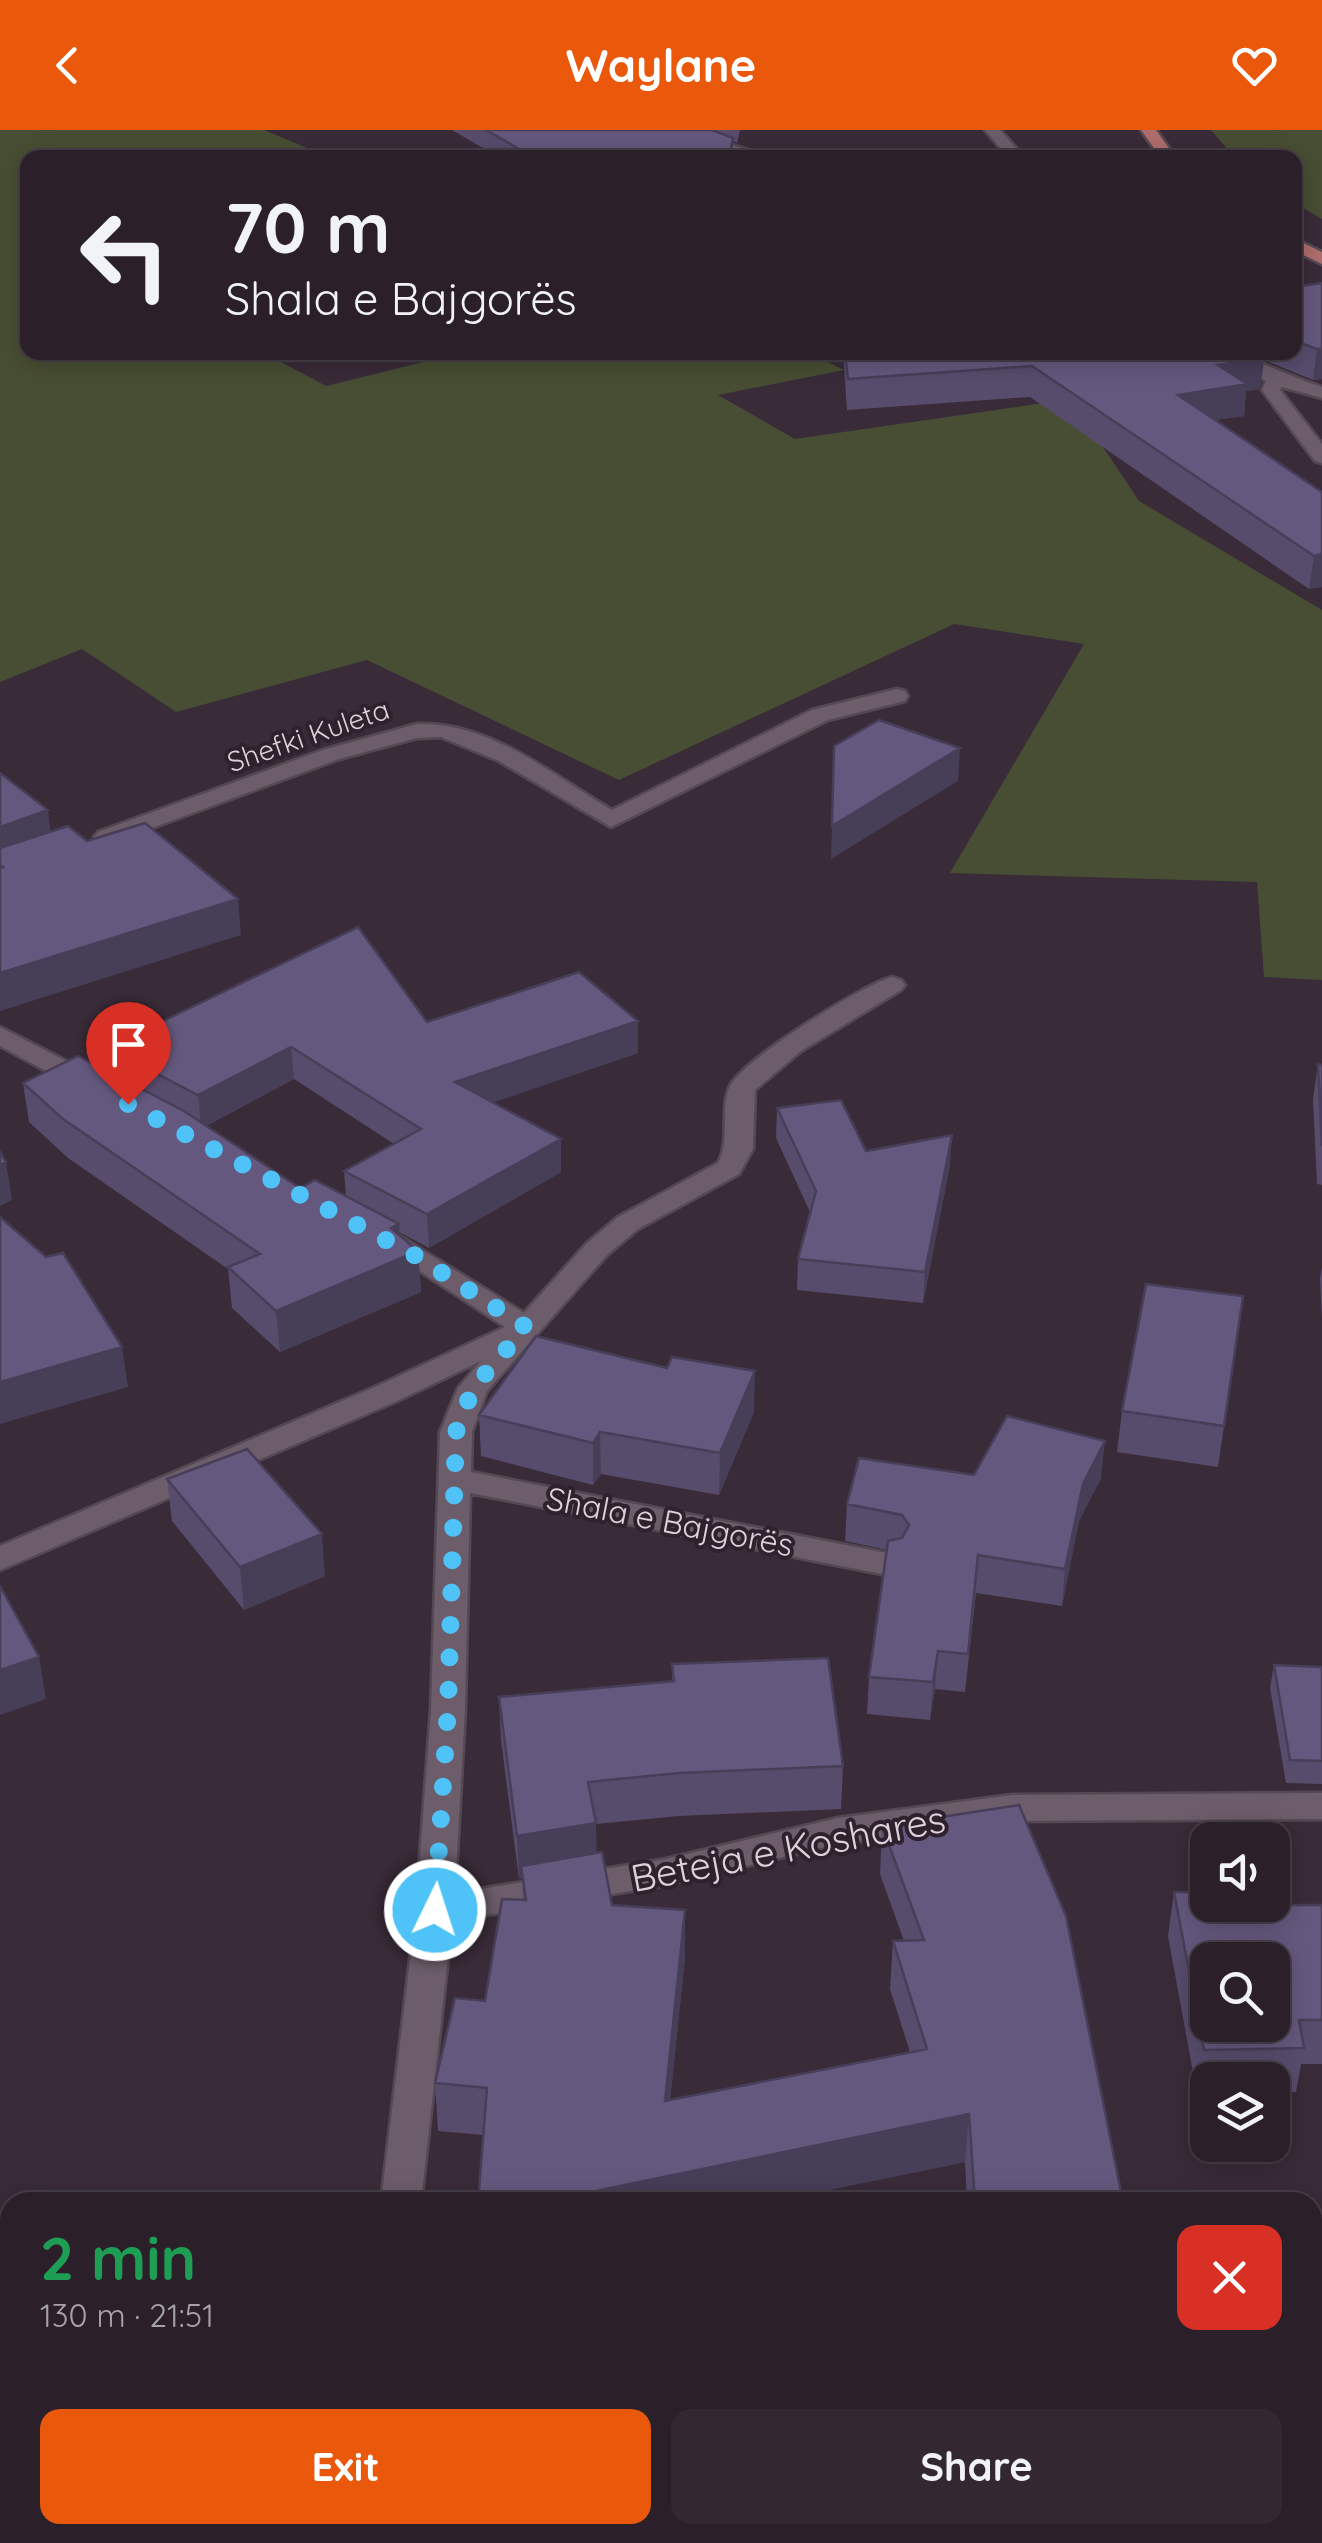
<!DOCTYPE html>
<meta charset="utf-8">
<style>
body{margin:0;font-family:Quicksand,sans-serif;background:#332832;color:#f1f3f6;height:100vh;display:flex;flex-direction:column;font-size:38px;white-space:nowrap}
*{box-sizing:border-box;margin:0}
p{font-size:32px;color:#a6a3a8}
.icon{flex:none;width:55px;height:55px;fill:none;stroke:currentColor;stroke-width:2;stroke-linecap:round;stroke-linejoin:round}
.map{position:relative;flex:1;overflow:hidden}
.sheet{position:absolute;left:0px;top:2062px;width:1322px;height:352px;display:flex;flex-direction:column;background:#2b202a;border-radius:30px 30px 0 0;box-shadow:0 5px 25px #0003,0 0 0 2px #473e47}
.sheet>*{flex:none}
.hud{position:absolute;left:20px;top:20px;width:1282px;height:210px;border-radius:20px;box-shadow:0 5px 25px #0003,0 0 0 2px #473e47;background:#2b202a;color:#f1f3f6;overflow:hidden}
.buttons{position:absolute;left:1190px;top:1692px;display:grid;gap:20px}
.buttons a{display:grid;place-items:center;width:100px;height:100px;border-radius:20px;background:#2b202a;box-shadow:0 5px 25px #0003,0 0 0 2px #473e47;font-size:50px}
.pin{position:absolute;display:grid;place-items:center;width:85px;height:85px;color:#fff;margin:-102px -42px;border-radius:50% 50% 50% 0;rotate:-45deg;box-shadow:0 0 10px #0007}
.pin .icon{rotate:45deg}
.me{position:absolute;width:110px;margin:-55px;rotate:4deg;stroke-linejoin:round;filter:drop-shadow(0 0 8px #0008)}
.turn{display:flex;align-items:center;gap:35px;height:210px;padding:0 40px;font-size:45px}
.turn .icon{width:130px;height:130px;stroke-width:2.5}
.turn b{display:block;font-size:70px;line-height:85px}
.round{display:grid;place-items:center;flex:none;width:105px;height:105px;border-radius:20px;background:#332832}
.overview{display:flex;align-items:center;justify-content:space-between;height:170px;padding:0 40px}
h1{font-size:60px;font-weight:700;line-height:75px;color:#1e9e55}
.action{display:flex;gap:20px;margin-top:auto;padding:20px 40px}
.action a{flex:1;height:115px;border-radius:20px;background:#ea580c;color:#fff;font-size:40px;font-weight:700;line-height:115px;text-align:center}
.action a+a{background:#332832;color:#f1f3f6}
header{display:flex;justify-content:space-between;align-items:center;height:130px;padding:0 40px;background:#ea580c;color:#fff;font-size:45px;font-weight:700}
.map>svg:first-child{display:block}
.green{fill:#484e33}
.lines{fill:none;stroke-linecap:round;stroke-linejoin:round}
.minor-casing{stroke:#544853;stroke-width:5}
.major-casing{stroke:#544853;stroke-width:5}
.minor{fill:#6d5d6b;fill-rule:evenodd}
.major{fill:#ae6d6c;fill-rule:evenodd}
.wall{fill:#574c6c;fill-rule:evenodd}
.shaded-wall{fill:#473e58}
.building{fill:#65587e;stroke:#473e58;stroke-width:2.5;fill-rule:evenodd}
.route{stroke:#4fc3f7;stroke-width:18;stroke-dasharray:0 32.4}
.labels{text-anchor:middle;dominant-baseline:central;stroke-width:8;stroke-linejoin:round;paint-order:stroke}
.far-street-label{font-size:28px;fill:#dbd2da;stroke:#2f212e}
.street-label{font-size:32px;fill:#dbd2da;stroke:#2f212e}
.near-street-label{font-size:38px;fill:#dbd2da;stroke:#2f212e}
</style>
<header><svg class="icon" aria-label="back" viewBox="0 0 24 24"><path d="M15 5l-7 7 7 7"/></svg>Waylane<svg class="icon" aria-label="heart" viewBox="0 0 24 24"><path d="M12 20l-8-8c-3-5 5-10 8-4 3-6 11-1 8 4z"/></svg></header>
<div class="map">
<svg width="1322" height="2413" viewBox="0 0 1322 2413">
<rect width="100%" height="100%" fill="#392b38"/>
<path class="green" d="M0,0h264l65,27 -301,1v194l242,1 -2,2 58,31 134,-33h349l35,17 -126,25 77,44 276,-40 68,102 183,109v370l-58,-3 -7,-95 -307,-9 134,-229 -130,-20 -335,156 -252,-120 -191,52 -94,-63 -82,33z
M1211,0h111v89l-27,-16v-45l-61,-1z"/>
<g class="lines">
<g class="minor-casing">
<path id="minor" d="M662,0h23l88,28h-25z
M985,0h15l25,28h-16z
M1210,222c39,0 75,24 112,35v11l-40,-11 -2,3 42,54v19l-7,-2 -53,-71 4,-9z
M897,559l8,2 3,5 -3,5 -77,19 -217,107 -112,-66 -58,-24 -24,1 -78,21 -225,83h-16l-4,-5 4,-5 225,-82 94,-26c73,-3 135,51 195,86l200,-100z
M892,847l9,3 4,5 -4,5 -100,61 -46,39 -2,59 -14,25 -101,55 -31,26 -120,136 -15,41 -1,40 416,81 12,3 4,8 -4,8 -12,3 -417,-82 -5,216 -10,184 211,-34 172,-41 174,-23 310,-2v26l-310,2 -174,23 -172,41 -214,36 -31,281h-40l35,-292 15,-201 9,-277 18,-44 23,-27 -84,40 -397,169v-24l375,-159 130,-60 -134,-88 4,-6h20l129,80 63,-70 31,-26 100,-54c13,-24 1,-54 12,-77 14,-27 132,-101 162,-109z
M0,897l101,52 4,6 -4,6h-18l-83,-45z
M376,2405h44l1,8h-46z
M973,2405h45l4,8h-46z"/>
</g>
<g class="major-casing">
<path id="major" d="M1141,0h15l20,28h-15z
M1295,109l27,13v12l-27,-13z"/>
</g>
<use href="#minor" class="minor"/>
<use href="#major" class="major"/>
</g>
<path class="wall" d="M452,0h288l-3,13 -4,-2v17h-233z
M1322,153v96l-9,1 -49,-20 -3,23 -2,6 -13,2 -2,25 -29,4 107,72v95l-13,2 -279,-192 -183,13 -4,-58h452v-65z
M638,891v32l-145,49 68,37v33l-132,76 -30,-16v3l19,16 3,41 -141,60 -48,-44 -4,-39 -160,-111 -39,-36 -6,-39 87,-10 -3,-25 320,-26zM294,949l100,65 -50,27 2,25 -46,-8 -94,-62z
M1318,934l4,1v120l-5,-1 -4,-84z
M777,978l89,43 84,14 -27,138 -126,-13 1,-31 12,-47 -34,-74z
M1322,1137v53l-2,-42z
M1243,1166l-25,171 -101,-15 5,-41z
M754,1282l-35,83 -118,-21 -8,11 -112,-29 -2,-41z
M974,1345l127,3 -22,43 -17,85 -86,-13 -11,99 -30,-3 -5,31 -63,-6 2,-37 18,-127 -42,-9 2,-37z
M167,1349l158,97 -81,34 -72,-89z
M672,1534l171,102 -2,43 -162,7 -83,8v29l16,52 73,52 -15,143 240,-48 -20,-63 3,-48h11l-24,-67 2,-48 241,376h-156l-2,-40 -195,40h-292l5,-67 -45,-4 -3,-48 50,-82 38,-101 -1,-22 -3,1 -18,-139 -2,-43 173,-16z
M1274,1535l48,2v117l-36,-1 -16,-95z
M1174,1762l116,13h32v159h-21l-5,28 -24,1v-13h-64v14h-11l-29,-158z
M40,2405h103l-102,4z
M506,2405h223l3,8h-224z
M1010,2405h312v8h-313z"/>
<path class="shaded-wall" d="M1317,219h5v30l-9,1z
M1265,222l-4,31 -2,6 -13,2 -2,25 -70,10 4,-31 40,-30z
M1322,424v33l-13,2 5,-33z
M960,618l-2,33 -127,78 1,-33z
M48,680l4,36 -52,18v-37z
M238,769l3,36 -241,76v-38z
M638,891v32l-181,62 -2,-33z
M291,917l3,32 -93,49 -3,-33z
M952,1005l-2,30 -27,138 2,-31z
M561,1009v33l-132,76 -2,-34z
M6,1032l6,38 -12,6v-41z
M399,1094l2,35 17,-8 3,41 -141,60 -4,-41z
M122,1217l6,40 -128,37v-42z
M755,1241l-1,41 -35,83 1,-42z
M600,1302l1,42 -8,11v-42z
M1105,1311l-4,37 -22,43 -17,85 3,-37 18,-85z
M322,1404l3,42 -81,34 -4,-43z
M938,1521l-3,38 -5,31 3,-38z
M39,1527l7,42 -46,16v-45z
M596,1693l1,43h-76l1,12 -3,1 -2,-43z
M685,1780v47l-20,192v-48z
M969,1984l-4,48 -195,40h-170v-12z
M1013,2405h6l-1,8h-6z"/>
<path class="building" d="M486,0h226l21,8 -4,20h-194z
M1322,153v66h-5l-22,-8v-54z
M845,222h419l-2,6 -44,7 29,19 -69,11 144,97v62l-8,2 -282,-190 -184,13z
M879,590l81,28 -128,78 2,-80z
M0,643l48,37 -48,17z
M145,693l93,76 -238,74v-105l3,-1 -3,-2v-17l68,-22 19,15z
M358,797l69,95 152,-50 59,49 -183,61 106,57 -134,75 -83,-43 77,-42 -130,-82 -93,48 -91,-47z
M78,926l106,55 116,77 15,-8 84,44 -8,4 27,23 -142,60 -48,-44 32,-13 -197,-135 -40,-36z
M1318,934l4,1v81z
M841,970l25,51 86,-16 -27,137 -127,-13 18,-68 -39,-83z
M0,1022l6,10 -6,3z
M0,1087l46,40 17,-4 59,94 -122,35z
M1146,1154l97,12 -19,130 -102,-15z
M536,1206l131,32 5,-11 83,14 -35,82 -120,-21 -7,11 -114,-28z
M1007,1286l98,25 -22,43 -18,85 -87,-14 -10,99 -30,-3 -5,31 -64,-5 19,-136 14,-3 7,-13 -7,-10 -55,-11 12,-46 115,17z
M247,1319l75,85 -82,33 -73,-88z
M0,1456l39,71 -39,13z
M828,1528l15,108 -164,7 -91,9 8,41 -79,13 -18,-139 175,-16 -2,-17z
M1274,1535l48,2v94l-32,-1z
M1019,1675l47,111 57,286h-148l-6,-88 -369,76v12h-122l9,-114 -52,-5 20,-85 30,3 17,-102 24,1 -5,-34 81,-14 10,53 73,5 -20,191 262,-52 -34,-108 31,-1 -42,-114z
M1272,1761h14l4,14h32v115h-23l5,28 -100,2 -30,-158h34v13h64zM1208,1830h64v65h-64z
M1312,2383l10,22v5l-18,3h-269l-3,-8h280z
M517,2405h212l3,8h-212z"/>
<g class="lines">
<path class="route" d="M128,974l288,152 110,71 -53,61 -17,44 -8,276 -13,202"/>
</g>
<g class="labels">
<g class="far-street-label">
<text transform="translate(308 605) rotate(-19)">Shefki Kuleta</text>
</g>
<g class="street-label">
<text transform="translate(670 1391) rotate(11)">Shala e Bajgorës</text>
</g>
<g class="near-street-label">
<text transform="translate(788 1718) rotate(-11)">Beteja e Koshares</text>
</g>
</g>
</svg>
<div class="buttons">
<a><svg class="icon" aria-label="sound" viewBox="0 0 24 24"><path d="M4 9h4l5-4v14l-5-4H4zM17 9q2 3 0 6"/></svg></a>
<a><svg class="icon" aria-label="search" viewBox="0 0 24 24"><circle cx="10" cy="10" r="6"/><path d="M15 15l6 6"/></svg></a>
<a><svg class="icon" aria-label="layers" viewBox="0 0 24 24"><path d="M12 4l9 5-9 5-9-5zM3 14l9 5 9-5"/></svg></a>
</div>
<div class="pin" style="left:128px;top:974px;background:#d93025"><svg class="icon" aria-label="arrive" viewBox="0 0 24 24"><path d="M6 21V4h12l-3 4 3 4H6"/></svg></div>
<svg class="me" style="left:435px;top:1780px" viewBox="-20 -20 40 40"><circle r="17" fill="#4fc3f7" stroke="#fff" stroke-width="3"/><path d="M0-11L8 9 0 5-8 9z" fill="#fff"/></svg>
<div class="hud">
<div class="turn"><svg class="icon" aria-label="left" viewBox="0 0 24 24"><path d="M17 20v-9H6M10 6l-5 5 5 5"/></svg><div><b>70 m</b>Shala e Bajgorës</div></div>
</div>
<section class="sheet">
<div class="overview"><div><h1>2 min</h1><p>130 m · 21:51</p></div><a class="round" style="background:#d93025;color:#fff"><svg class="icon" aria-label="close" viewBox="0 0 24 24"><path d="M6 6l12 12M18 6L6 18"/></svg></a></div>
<div class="action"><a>Exit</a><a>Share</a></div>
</section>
</div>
